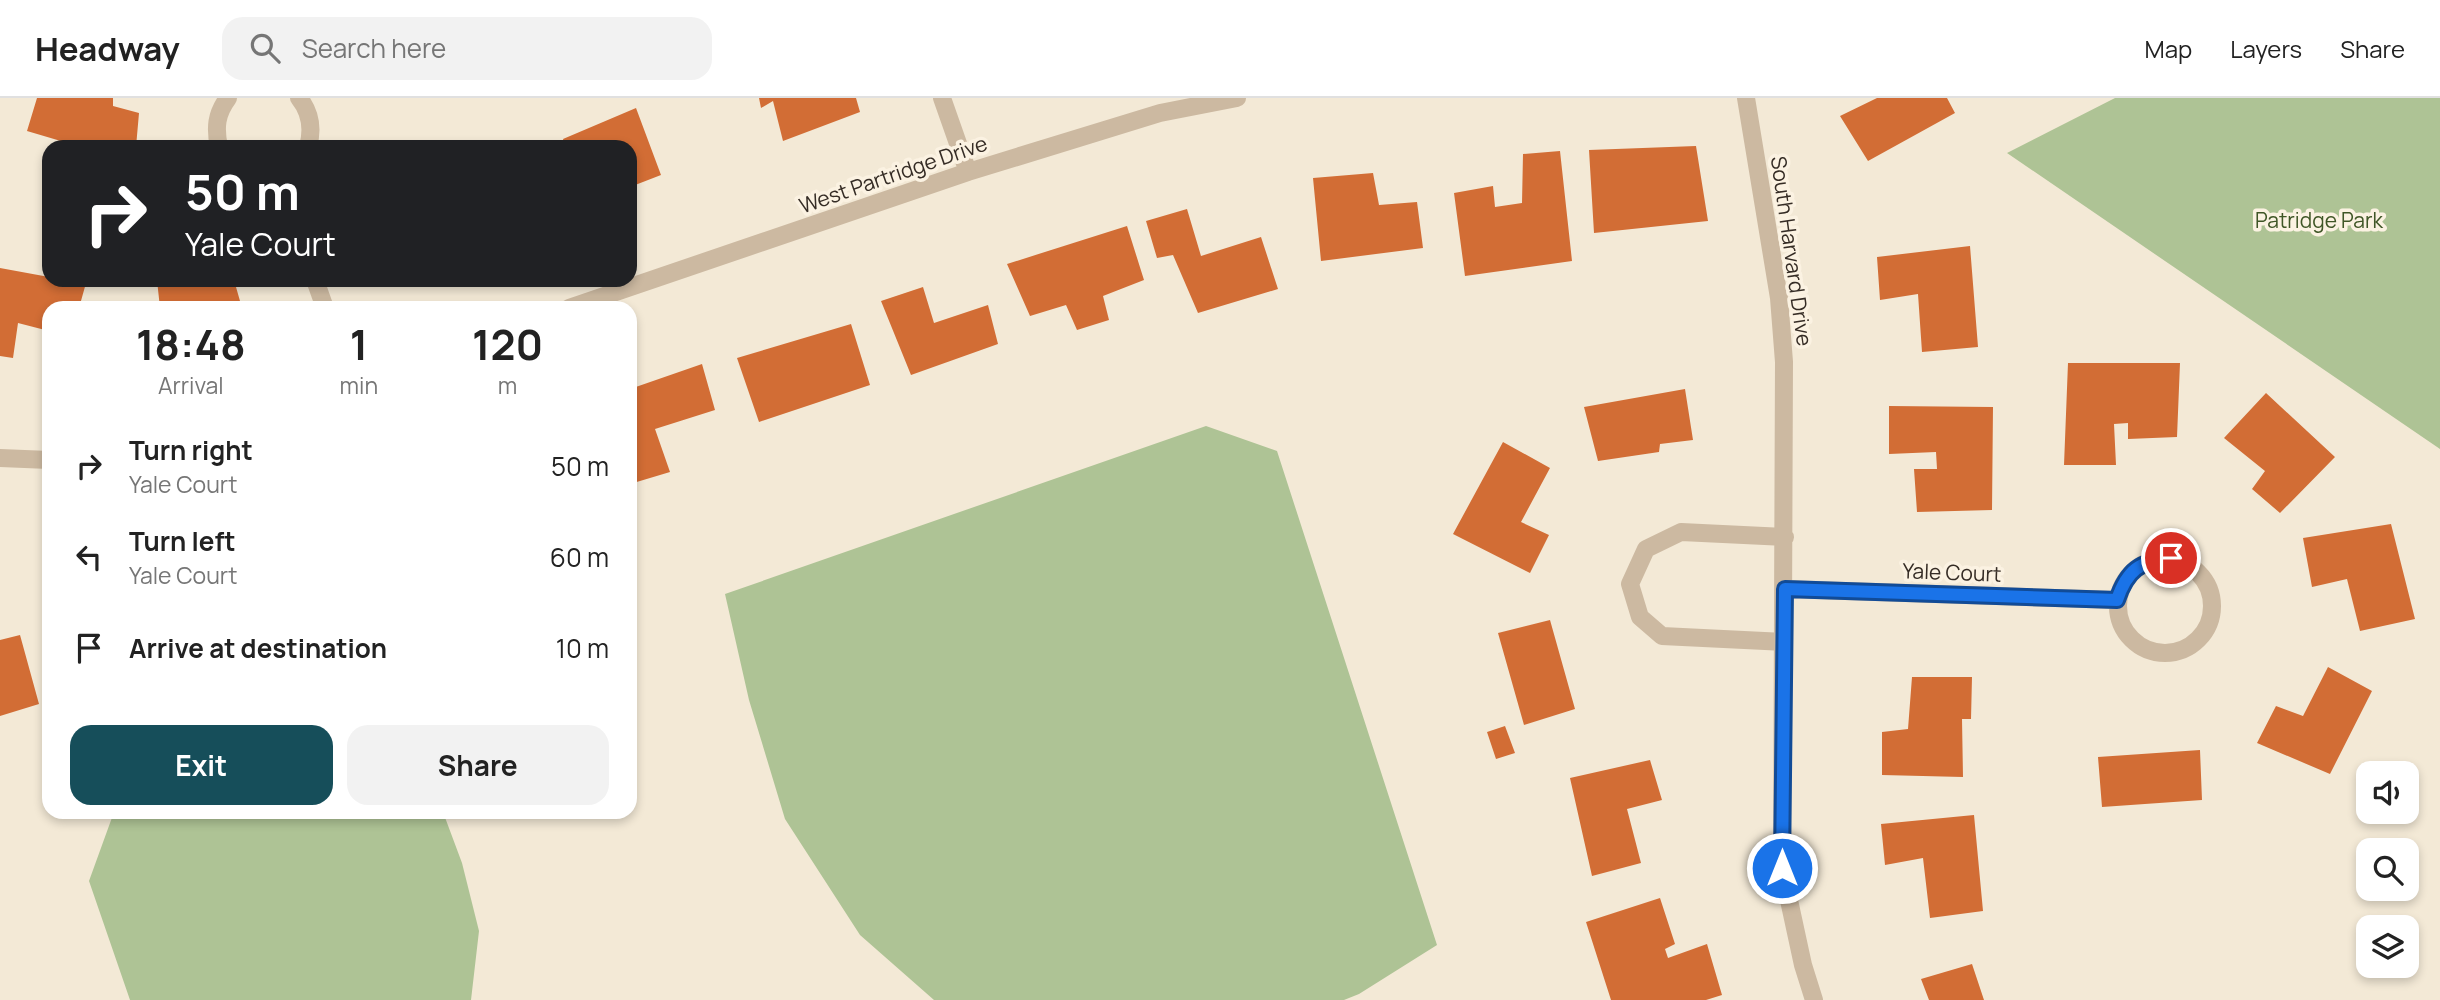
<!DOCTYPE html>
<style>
body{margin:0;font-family:Manrope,sans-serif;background:#f2f2f2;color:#222;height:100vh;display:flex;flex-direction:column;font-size:26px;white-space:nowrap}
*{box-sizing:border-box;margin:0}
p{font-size:23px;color:#767676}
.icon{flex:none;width:38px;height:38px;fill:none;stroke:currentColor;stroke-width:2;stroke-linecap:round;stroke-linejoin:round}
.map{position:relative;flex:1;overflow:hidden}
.side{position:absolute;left:42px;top:203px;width:595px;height:518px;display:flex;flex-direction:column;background:#fff;border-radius:21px;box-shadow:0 4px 10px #0003}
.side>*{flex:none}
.top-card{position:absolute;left:42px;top:42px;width:595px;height:147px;border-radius:21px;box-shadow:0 4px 10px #0003;background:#202124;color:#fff;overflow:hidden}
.buttons{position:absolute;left:2356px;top:663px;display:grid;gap:14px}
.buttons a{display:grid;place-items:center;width:63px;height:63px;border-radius:14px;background:#fff;box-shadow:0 4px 10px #0003;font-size:35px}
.pin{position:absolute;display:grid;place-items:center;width:60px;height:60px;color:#fff;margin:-30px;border:4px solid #fff;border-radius:50%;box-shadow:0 2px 7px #0007}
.me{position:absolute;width:77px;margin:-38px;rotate:0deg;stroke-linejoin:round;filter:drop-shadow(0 0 5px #0008)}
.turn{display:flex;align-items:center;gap:24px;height:147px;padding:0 28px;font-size:32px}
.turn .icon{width:91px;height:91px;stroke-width:2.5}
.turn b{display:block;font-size:49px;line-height:60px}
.eta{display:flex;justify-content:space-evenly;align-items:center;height:119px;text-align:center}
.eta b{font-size:42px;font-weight:700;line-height:49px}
.action{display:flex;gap:14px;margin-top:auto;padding:14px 28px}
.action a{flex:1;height:80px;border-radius:21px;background:#164e5a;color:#fff;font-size:28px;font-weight:700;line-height:80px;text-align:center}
.action a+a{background:#f2f2f2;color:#222}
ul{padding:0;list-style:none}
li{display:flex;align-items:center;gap:21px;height:91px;padding:0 28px}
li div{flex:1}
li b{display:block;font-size:26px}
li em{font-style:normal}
header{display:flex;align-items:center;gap:42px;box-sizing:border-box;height:98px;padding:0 35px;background:#fff;border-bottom:2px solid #e0e0e0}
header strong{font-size:33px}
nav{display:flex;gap:38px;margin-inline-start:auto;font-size:24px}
.search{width:490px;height:63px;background:#f2f2f2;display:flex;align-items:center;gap:18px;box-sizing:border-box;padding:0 24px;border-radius:21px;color:#767676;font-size:26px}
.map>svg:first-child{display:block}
.green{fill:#aec395}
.building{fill:#d26d35}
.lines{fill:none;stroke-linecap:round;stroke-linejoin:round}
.minor{stroke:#ccb9a1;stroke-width:18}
.route-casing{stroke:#114b97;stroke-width:18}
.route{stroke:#1a73e8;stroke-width:12}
.labels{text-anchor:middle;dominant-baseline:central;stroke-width:7;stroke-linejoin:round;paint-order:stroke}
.street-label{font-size:21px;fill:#352c25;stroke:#fbf2e2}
.park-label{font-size:21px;fill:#3f5626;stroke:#fbf2e2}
</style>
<header>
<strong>Headway</strong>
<div class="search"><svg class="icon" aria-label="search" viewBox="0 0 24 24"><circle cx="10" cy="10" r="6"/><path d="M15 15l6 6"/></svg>Search here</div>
<nav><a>Map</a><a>Layers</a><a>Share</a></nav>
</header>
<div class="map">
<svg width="2440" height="902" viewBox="0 0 2440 902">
<rect width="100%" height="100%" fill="#f3e9d6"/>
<path class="green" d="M2115,0h325v351l-433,-296z
M1206,328l71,25 160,494 -78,49 -15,6h-410l-74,-65 -75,-116 -36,-119 -24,-106z
M114,714h329l19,51 17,68 -8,69h-341l-41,-119z"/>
<path class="building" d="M37,0h76v8l26,7 -3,34h-55l-54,-16z
M759,0h97l4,14 -77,29 -10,-40 -12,7z
M1877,0h70l8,15 -87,48 -28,-45z
M636,10l25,67 -31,12v-40h-65l-2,-8z
M1696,48l12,75 -114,12 -5,-83z
M1560,53l12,110 -107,15 -11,-83 39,-7 2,21 27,-4 1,-49z
M1373,75l6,32 38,-3 6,46 -102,13 -8,-83z
M1187,111l14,47 60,-19 17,52 -80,24 -25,-58 -16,3 -11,-37z
M1127,128l17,54 -41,16 6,24 -32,10 -11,-25 -36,11 -23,-52z
M1970,148l8,101 -56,5 -4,-58 -38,6 -3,-43z
M0,170l49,9v3l37,3 -7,25h-30v23l-31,-8 -5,35 -13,-2z
M157,182h77l8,28h-82z
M923,189l11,36 54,-18 10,39 -87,31 -30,-74z
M851,226l19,61 -111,37 -22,-64z
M2068,265h112l-3,74 -49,2v-16l-14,1 2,41h-52z
M702,266l13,46 -60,19 15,43 -40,12v-95z
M1685,291l8,51 -33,4 -1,8 -61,9 -14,-54z
M2266,295l69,64 -55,56 -28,-24 13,-18 -41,-33z
M1889,308l104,1 -1,103 -75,2 -3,-43h23l-1,-17 -47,2z
M1503,344l47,26 -29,54 28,13 -19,38 -77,-39z
M2391,426l24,95 -55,12 -13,-52 -35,8 -9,-49z
M1550,522l25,89 -51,16 -26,-92z
M20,537l19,69 -39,12v-76z
M2328,569l44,24 -42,83 -73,-31 19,-37 27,10z
M1912,579h60l-1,42h-9l1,58 -81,-2v-43l26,-3z
M1505,628l10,27 -19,6 -9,-27z
M2200,652l2,50 -100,7 -4,-50z
M1650,662l12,40 -35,9 14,54 -49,13 -22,-98z
M1974,717l9,96 -53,7 -7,-60 -38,7 -4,-41z
M1660,800l15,46 -10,5 3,9 39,-14 15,51 -16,5h-95l-25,-78z
M1972,866l12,36h-55l-8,-21z"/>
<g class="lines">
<path class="minor" d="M299,0c12,15 14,31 9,49
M942,0l26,74
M1746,0l33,200 5,64 -2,506 21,97 11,35
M219,49c-4,-19 -3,-33 9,-49
M315,182l10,28
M569,210l399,-136 192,-59 77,-15
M0,360l49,2
M2118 508a47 47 0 1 1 94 0a47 47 0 1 1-94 0Z
M1785,491l332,11
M1783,544l-121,-6 -22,-19 -10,-33 16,-35 35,-17 104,5"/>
</g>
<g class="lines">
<g class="route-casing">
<path id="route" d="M1782,770l3,-279 332,11c10,-30 23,-39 54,-42"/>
</g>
<use href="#route" class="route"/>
</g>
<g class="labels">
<g class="street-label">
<text transform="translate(893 76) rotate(-19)">West Partridge Drive</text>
<text transform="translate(1792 153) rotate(82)">South Harvard Drive</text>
<text transform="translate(1952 474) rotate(2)">Yale Court</text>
</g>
<g class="park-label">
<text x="2319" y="122">Patridge Park</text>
</g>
</g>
</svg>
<div class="buttons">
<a><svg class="icon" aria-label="sound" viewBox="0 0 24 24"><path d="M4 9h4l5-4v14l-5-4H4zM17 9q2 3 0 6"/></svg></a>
<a><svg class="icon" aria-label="search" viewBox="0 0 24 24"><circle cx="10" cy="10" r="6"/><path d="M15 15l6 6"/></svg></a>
<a><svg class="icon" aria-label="layers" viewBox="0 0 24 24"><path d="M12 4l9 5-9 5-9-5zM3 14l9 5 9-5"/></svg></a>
</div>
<div class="pin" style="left:2171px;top:460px;background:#d93025"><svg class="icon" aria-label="arrive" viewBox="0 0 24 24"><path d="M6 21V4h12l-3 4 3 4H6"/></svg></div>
<svg class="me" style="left:1782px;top:770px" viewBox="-20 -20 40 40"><circle r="17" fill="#1a73e8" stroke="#fff" stroke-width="3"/><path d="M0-11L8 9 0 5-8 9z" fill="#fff"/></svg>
<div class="top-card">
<div class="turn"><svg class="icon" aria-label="right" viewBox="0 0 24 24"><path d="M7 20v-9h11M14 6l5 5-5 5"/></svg><div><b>50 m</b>Yale Court</div></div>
</div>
<section class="side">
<div class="eta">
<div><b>18:48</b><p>Arrival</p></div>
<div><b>1</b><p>min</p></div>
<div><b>120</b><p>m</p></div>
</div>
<ul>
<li><svg class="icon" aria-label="right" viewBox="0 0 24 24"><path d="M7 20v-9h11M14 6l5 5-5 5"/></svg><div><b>Turn right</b><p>Yale Court</p></div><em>50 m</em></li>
<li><svg class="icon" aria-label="left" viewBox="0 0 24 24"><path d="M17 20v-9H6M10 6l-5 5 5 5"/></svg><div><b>Turn left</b><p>Yale Court</p></div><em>60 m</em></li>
<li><svg class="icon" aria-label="arrive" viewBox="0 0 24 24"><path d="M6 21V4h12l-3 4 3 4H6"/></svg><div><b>Arrive at destination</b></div><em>10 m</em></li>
</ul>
<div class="action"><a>Exit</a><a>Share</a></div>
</section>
</div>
